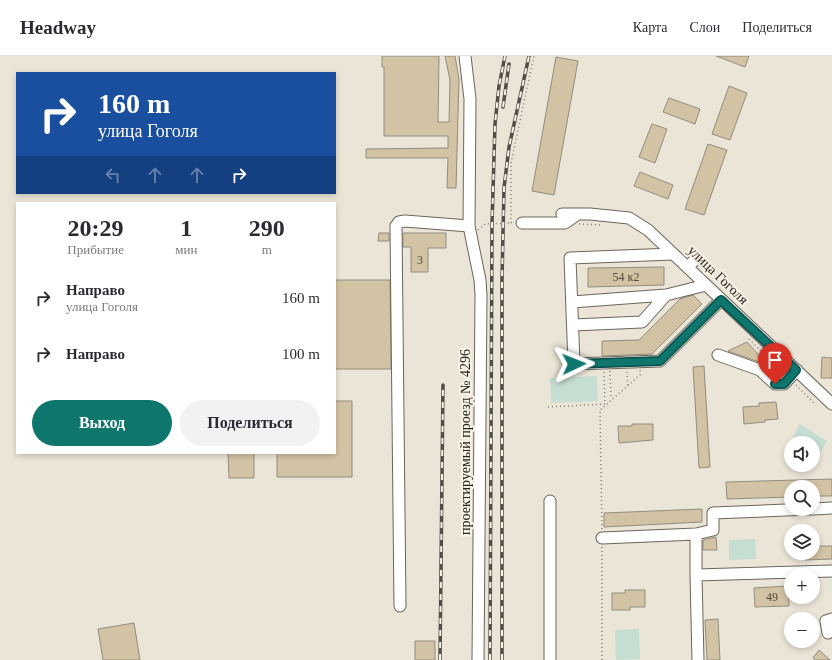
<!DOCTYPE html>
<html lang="ru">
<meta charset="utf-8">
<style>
body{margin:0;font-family:Georgia,serif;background:#f2f2f3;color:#2b2b33;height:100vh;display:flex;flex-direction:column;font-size:15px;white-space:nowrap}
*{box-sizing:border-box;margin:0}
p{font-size:13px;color:#7c7c81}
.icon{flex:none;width:22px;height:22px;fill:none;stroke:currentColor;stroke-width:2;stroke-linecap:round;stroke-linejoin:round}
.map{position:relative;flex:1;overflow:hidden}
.details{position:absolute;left:16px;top:146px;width:320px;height:252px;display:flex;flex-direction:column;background:#fff;border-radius:0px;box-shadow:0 2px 6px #0003}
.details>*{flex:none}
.guide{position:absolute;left:16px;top:16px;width:320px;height:122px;border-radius:0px;box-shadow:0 2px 6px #0003;background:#1a4fa0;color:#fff;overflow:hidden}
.controls{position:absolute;left:784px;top:380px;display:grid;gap:8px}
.controls a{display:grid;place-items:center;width:36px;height:36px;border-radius:50%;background:#fff;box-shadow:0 2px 6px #0003;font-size:20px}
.pin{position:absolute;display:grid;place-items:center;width:34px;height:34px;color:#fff;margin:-41px -17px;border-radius:50% 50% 50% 0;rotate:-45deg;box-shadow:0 0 4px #0007}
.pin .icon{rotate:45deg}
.me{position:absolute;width:44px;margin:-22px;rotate:88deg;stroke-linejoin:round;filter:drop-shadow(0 0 3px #0008)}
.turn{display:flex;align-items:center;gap:14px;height:84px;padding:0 16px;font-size:18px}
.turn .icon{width:52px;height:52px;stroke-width:2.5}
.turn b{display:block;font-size:28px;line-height:34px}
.lanes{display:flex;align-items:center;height:38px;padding:0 16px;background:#0003;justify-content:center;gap:20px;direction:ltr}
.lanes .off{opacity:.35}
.eta{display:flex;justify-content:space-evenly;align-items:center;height:68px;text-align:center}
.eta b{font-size:24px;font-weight:600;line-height:28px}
.primary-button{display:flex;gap:8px;margin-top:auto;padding:8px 16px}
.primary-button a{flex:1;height:46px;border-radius:24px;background:#0f766e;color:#fff;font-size:16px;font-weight:600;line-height:46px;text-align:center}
.primary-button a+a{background:#f2f2f3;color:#2b2b33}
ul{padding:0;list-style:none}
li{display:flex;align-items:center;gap:12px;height:56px;padding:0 16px}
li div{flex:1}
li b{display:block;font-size:15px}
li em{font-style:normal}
header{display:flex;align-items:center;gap:24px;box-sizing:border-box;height:56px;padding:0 20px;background:#fff;border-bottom:1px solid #e1e1e2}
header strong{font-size:19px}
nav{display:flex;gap:22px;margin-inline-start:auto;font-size:14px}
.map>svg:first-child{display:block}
.green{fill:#c5ded1}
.building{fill:#d1c3a3;stroke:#928c80}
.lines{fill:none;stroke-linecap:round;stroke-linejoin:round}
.minor-casing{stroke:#6b665a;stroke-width:13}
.path{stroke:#817d74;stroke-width:1.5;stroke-dasharray:1 3;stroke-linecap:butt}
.minor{stroke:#fff;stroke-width:11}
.rail-casing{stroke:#514e47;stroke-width:3.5}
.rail{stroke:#f8f2e5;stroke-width:2;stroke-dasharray:6;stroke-linecap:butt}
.route-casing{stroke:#0a4d48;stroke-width:10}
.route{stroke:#0f766e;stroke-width:7}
.labels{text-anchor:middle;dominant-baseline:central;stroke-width:4;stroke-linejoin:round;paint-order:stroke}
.number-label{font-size:12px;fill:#4f4a3e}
.street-label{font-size:14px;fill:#24221d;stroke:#f8f2e5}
</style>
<header>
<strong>Headway</strong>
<nav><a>Карта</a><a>Слои</a><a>Поделиться</a></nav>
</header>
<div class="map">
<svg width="832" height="604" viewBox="0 0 832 604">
<rect width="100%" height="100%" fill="#ebe5d8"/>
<path class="green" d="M597,320l1,25 -47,2 -1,-25z
M800,368l27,17 -6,11 -8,-4v-5h-8l-12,-7z
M755,483l1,20 -27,1v-20z
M639,573l1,30 -24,1 -1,-30z"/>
<path class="building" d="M382,0h57l-1,66h11l1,-42 -5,-24h10l4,23 -3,109h-9l1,-30h-82v-9l82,-1v-12h-64v-69h-2z
M716,0h33l-4,11z
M556,1l22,4 -24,134 -22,-4z
M729,30l18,7 -17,47 -18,-6z
M669,42l31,11 -5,15 -32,-12z
M652,68l15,5 -12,34 -16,-6z
M708,88l19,6 -23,65 -19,-6z
M640,116l33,13 -5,14 -34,-13z
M379,177h10v8h-11z
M403,177h43v15h-18v24h-17v-25h-8z
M664,211v18l-76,2v-19z
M335,224h55l1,89h-56z
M693,239l9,9 -50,50 -50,2v-15l37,-1 41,-41z
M747,286l28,31 -13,-10 -34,-12z
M822,301l10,1v20h-11z
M704,310l6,101 -11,1 -6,-101z
M335,345h17v76h-75v-24h58z
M776,346l2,17 -13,1v2l-21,2 -1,-17 16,-1v-3z
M632,368h21v16l-34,3 -1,-17h14z
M228,397h26v25h-25z
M832,423v17h-19v-9h-22v10l-64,2 -1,-17z
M702,453v13l-98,5v-14z
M716,481l1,13h-14v-10z
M813,490h19v13l-27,1 -1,-7h9z
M788,530l1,20 -34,1 -1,-19z
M625,534h20v17h-15v3h-18v-17h13z
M718,563l2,41h-13l-2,-40z
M134,567l6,37h-37l-5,-31z
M415,585h20v19h-20z
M819,594l11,10h-15l-2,-2z"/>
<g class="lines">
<g class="minor-casing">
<path id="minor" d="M465,0l5,43 -1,127 11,54 1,15 -3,365
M562,158h28l39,4 19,12 184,174
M522,167h43l13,-9
M673,198l-103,4 4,106 86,-3 61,-61
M687,211l8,-7
M572,246l94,-7
M573,269l69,-3 24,-27 40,-10
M718,299l42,15 15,14h9l13,-14
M550,445v159
M813,453l19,-1
M696,478v41l136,-4
M602,482l94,-4 17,-4v-17l97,-4
M696,519l2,85
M400,550l-4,-380 3,-4 6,-1 64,5
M828,577l-2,-12 6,-2"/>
</g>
<path class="path" d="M511,167v-60l23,-107
M579,168l22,1
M478,174l7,-6 27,-1
M749,283l34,34
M610,315l1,28
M604,316l1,32
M627,316l1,14
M796,329l20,20
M548,351l57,-3
M602,473l-2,-119 40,-35v-5
M602,604v-113"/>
<use href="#minor" class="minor"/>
<g class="rail-casing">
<path id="rail" d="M503,51l6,-43
M440,604l3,-275
M490,604l2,-436 3,-100 4,-38 6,-30
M502,604v-380l2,-92 5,-41 20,-91"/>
</g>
<use href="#rail" class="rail"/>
</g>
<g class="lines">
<g class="route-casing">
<path id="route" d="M574,308l86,-3 61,-61 75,70 -12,14h-9"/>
</g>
<use href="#route" class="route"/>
</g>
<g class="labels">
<g class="number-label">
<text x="420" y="204">3</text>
<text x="626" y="221">54 к2</text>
<text x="772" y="541">49</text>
</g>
<g class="street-label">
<text transform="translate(718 219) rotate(44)">улица Гоголя</text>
<text transform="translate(465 386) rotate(-90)">проектируемый проезд № 4296</text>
</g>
</g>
</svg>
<div class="controls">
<a><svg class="icon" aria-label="sound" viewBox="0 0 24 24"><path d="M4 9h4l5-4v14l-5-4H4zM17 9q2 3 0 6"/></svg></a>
<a><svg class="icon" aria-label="search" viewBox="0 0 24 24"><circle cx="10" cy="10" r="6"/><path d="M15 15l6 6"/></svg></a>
<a><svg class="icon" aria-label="layers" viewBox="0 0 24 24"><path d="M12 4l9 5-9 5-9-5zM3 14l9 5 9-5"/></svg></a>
<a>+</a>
<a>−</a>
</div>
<div class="pin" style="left:775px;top:328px;background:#d93025"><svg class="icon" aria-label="arrive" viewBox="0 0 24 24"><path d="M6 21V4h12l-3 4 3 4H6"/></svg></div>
<svg class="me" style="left:574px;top:308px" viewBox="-20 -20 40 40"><path d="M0-17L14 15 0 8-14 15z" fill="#0f766e" stroke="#fff" stroke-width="4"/></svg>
<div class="guide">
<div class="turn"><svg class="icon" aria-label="right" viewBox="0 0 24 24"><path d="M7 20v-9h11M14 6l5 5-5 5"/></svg><div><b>160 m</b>улица Гоголя</div></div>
<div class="lanes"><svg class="icon off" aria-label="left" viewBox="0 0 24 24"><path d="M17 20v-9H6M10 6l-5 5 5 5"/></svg><svg class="icon off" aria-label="ahead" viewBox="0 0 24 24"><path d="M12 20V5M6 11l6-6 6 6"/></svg><svg class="icon off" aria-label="ahead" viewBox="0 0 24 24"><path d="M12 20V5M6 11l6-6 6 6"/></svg><svg class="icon" aria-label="right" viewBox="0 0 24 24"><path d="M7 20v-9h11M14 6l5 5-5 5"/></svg></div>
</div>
<section class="details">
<div class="eta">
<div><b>20:29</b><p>Прибытие</p></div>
<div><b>1</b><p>мин</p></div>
<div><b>290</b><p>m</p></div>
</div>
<ul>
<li><svg class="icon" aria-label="right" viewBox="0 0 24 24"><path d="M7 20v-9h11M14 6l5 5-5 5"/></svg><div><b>Направо</b><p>улица Гоголя</p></div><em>160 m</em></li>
<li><svg class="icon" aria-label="right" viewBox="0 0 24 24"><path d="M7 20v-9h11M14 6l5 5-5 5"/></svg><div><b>Направо</b></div><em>100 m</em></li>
</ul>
<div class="primary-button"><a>Выход</a><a>Поделиться</a></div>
</section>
</div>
